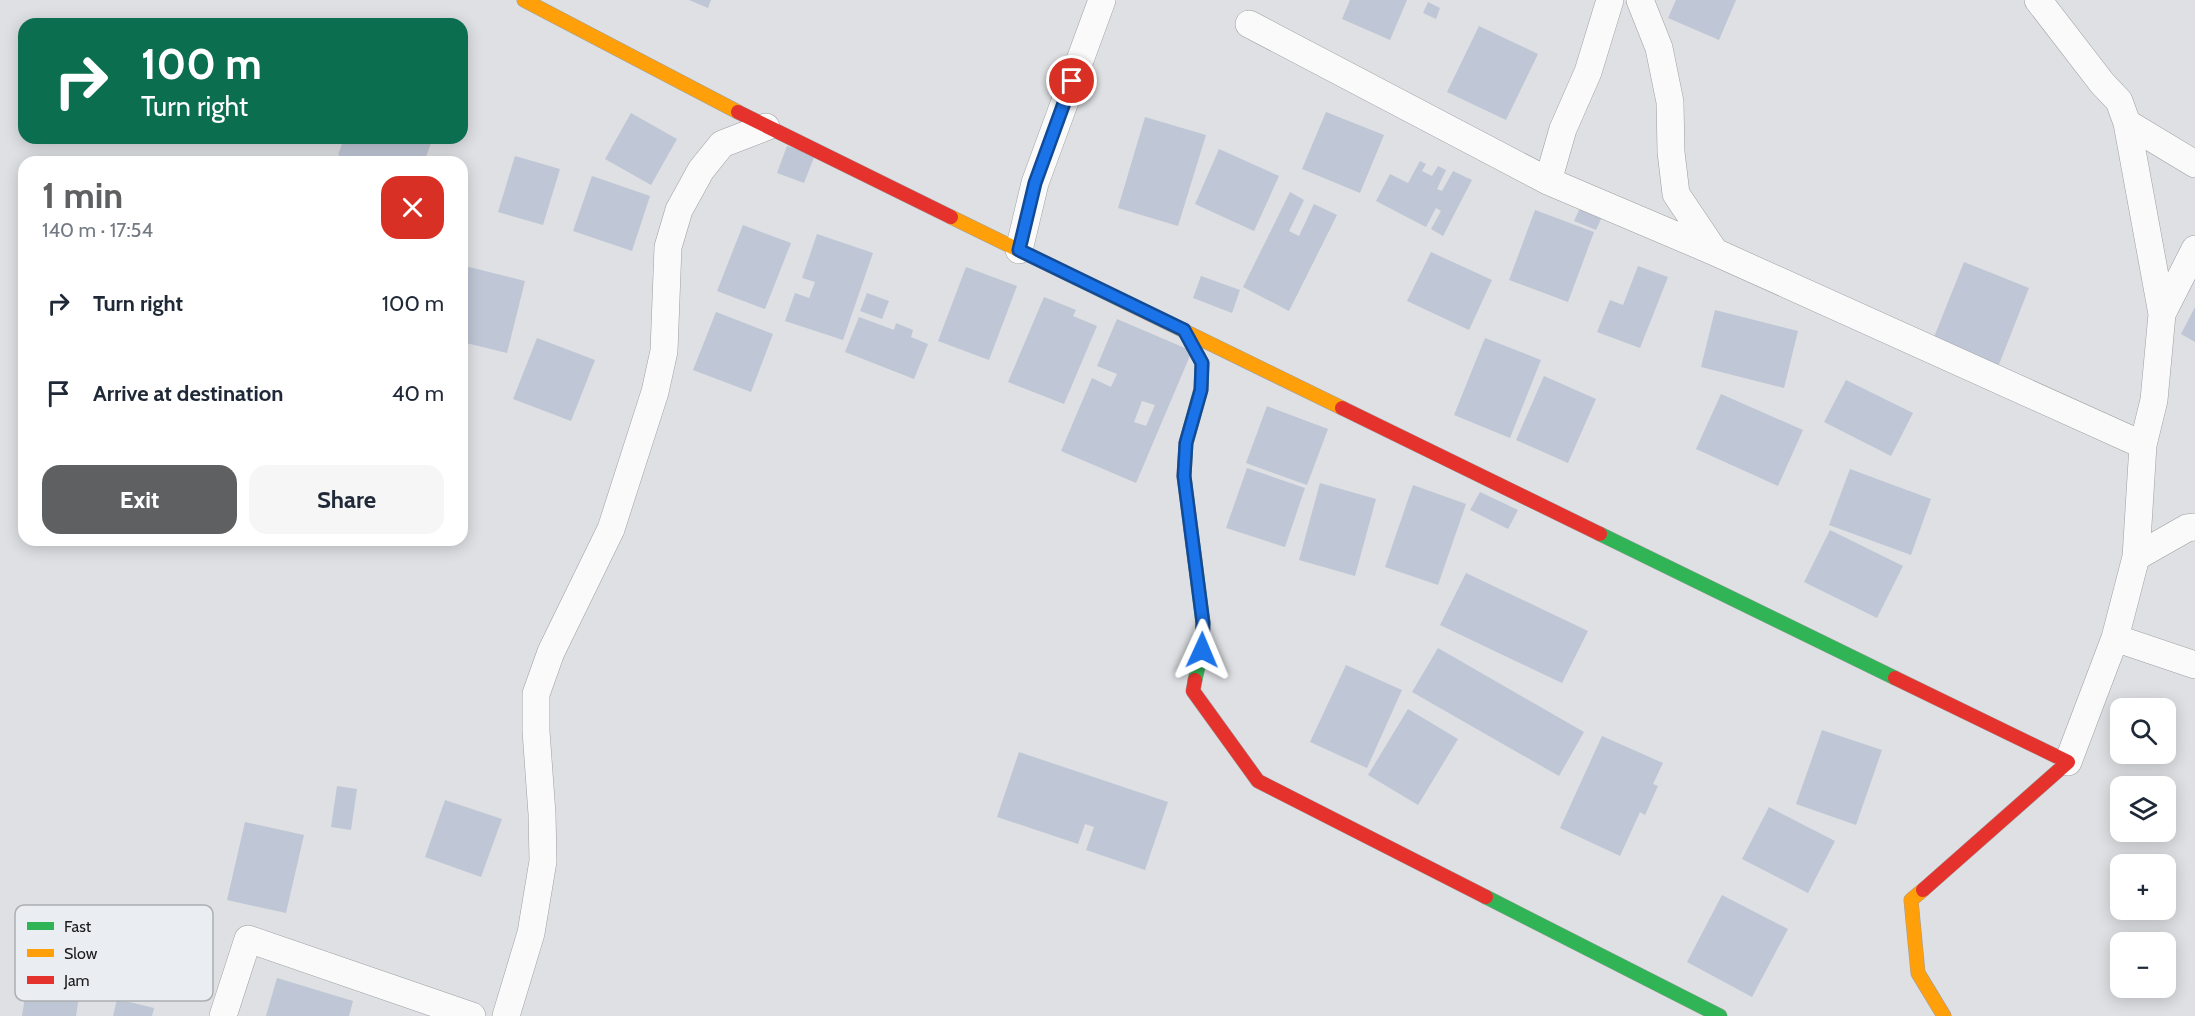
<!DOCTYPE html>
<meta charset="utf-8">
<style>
body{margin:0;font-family:Cabin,sans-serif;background:#f6f6f7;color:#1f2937;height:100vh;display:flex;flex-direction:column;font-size:22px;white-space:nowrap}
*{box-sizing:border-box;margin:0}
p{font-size:20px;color:#747a83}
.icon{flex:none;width:33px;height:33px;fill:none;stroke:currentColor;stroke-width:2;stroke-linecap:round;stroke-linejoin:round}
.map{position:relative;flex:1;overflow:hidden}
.sheet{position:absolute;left:18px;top:156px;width:450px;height:390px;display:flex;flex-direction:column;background:#fff;border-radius:18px;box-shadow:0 3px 15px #0003}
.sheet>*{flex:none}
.banner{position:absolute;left:18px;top:18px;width:450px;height:126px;border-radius:18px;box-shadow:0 3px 15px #0003;background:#0b6e4f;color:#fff;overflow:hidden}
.buttons{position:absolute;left:2110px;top:698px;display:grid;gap:12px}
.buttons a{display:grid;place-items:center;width:66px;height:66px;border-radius:12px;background:#fff;box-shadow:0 3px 15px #0003;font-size:30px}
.pin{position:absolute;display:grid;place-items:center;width:51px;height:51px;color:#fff;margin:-26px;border:3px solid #fff;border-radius:50%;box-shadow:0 2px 6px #0007}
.me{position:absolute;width:66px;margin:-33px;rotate:1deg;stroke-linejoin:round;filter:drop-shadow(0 0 4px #0008)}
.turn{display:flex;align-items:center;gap:21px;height:126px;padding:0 24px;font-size:27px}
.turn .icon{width:78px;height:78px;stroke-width:2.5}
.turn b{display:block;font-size:42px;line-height:51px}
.round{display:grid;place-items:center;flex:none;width:63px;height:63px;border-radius:18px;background:#f6f6f7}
.head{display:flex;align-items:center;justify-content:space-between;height:102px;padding:0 24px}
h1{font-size:36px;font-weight:700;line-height:45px;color:#5f6062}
.button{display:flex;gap:12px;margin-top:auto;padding:12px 24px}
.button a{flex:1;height:69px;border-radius:18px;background:#5f6062;color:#fff;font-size:24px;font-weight:700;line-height:69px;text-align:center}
.button a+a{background:#f6f6f7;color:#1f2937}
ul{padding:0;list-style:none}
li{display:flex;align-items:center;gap:18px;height:90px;padding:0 24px}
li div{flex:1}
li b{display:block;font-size:22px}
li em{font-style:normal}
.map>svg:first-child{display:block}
.building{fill:#bfc6d5;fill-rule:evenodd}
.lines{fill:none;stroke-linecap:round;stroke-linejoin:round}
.street-casing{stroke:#9d9ea0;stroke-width:28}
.fast-casing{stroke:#9d9ea0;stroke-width:15}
.slow-casing{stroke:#9d9ea0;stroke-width:15}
.jam-casing{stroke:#9d9ea0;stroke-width:15}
.street{stroke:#fafafb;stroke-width:27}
.fast{stroke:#30b455;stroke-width:14}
.slow{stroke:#ff9f0a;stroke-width:14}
.jam{stroke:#e5322d;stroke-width:14}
.route-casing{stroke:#114b97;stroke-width:15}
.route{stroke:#1a73e8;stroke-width:10}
.key{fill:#eaedf1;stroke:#acaeb1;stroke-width:1.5}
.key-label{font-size:16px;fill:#1a1b1c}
</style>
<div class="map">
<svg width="2195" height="1016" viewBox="0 0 2195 1016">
<rect width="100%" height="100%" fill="#dee0e3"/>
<path class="building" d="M689,0h22l-3,8z
M1350,0h57l-17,40 -48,-21z
M1676,0h60l-17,40 -51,-22z
M1428,2l12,6 -4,11 -13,-6z
M1479,26l59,28 -32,66 -59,-28z
M1326,112l58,23 -24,58 -58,-24z
M631,113l46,26 -26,46 -46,-26z
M1145,117l61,18 -28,91 -60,-18z
M344,138h89l-9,24h-67l-19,-7z
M787,146l28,9 -11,28 -27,-10z
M1219,149l60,27 -25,55 -59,-27z
M515,156l45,13 -17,56 -45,-13z
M1420,161l6,3 -4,7 10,5 6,-10 8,4 -9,19 5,2 11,-20 19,9 -29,56 -12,-7 10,-18 -5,-3 -10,19 -50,-26 14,-27 18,9z
M592,176l58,20 -18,55 -59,-20z
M1290,192l14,8 -15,31 10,5 15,-32 23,11 -48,96 -46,-24z
M1580,208l22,9 -6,13 -22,-9z
M1535,210l59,22 -26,70 -59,-22z
M743,225l48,18 -26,66 -48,-18z
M817,234l56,19 -30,87 -58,-19 10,-28 14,5 6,-16 -13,-4z
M1431,252l61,28 -23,50 -62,-29z
M1964,262l65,26 -31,79 -66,-25z
M465,266l60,15 -18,72 -45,-11v-65z
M1638,266l30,11 -28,71 -43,-16 13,-32 13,5z
M966,267l51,19 -28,74 -51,-19z
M1201,276l39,14 -8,23 -39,-15z
M867,293l22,8 -7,18 -22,-8z
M1044,297l32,13 -3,6 24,10 -33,78 -56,-22z
M2195,307v35l-14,-8z
M1715,310l83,21 -14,57 -83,-21z
M716,312l57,22 -22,58 -58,-22z
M859,317l35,13 2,-7 17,7 -2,7 17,7 -14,35 -69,-27z
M1117,319l75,32 -56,132 -75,-32 31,-73 19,9 6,-13 -20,-8zM1142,401l13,4 -9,21 -12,-4z
M537,338l58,22 -24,61 -58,-22z
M1485,338l56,22 -31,78 -56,-23z
M1544,376l52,23 -28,64 -52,-23z
M1846,380l67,33 -22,43 -67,-34z
M1721,394l82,36 -25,56 -82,-37z
M1267,406l61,23 -21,56 -61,-22z
M1247,468l58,20 -20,59 -59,-19z
M1850,469l81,30 -20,56 -82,-30z
M1320,483l56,16 -21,77 -56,-16z
M1413,485l53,19 -28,81 -53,-18z
M1480,492l38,18 -10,19 -38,-19z
M1830,530l73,36 -26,52 -73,-36z
M1466,573l122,58 -26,52 -122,-58z
M1438,648l146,84 -25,44 -147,-84z
M1346,665l56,25 -35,78 -57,-26z
M1408,709l50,30 -40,66 -50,-30z
M1822,730l60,20 -26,75 -60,-21z
M1602,736l61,27 -10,21 5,2 -13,29 -5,-3 -20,44 -60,-28z
M1019,752l149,50 -23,68 -59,-20 8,-23 -9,-3 -7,20 -81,-27z
M337,786l20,3 -6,41 -20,-3z
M445,800l57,19 -21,58 -56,-20z
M1769,807l66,34 -27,52 -66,-34z
M245,822l59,13 -18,78 -59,-13z
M1722,895l66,34 -36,68 -65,-35z
M34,938l53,8 -11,70h-54z
M277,978l76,23 -4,15h-83z
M117,999l37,9 -2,8h-39z"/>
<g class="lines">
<g class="street-casing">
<path id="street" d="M1640,0l19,48 11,54 1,50 5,42 39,58
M2038,0l64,83 17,18 8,22 35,191
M1249,24l299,157 167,71 428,193
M2127,123l68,41
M1548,181l15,-52 25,-57 22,-72
M1019,250l16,-67 67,-183
M2136,557l51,-29 8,-1
M2115,638l80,27
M2068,762l47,-124 21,-81 7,-112 11,-45 8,-86 33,-65
M223,1016l25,-77 224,77
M506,1016l25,-83 12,-72 -1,-47 -6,-83v-37l15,-42 60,-123 44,-137 9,-41 4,-104 11,-37 22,-40 21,-26 44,-17"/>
</g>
<g class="fast-casing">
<path id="fast" d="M1184,330l18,33 -1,26 -15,54 -2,33 19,147 -1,27 -7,30
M1600,534l295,144
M1486,897l234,119"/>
</g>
<g class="slow-casing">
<path id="slow" d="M524,0l214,112
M951,217l391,191
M1923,890l-12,10 7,73 26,43"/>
</g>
<g class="jam-casing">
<path id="jam" d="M738,112l213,105
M1342,408l258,126
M1895,678l173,84 -145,128
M1195,680l-2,11 65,90 228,116"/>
</g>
<use href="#street" class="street"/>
<use href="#fast" class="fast"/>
<use href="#slow" class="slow"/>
<use href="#jam" class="jam"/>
</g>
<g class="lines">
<g class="route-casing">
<path id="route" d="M1072,81l-37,102 -16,67 165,80 18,33 -1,27 -15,53 -2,33 19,147 -1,27"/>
</g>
<use href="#route" class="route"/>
</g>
<rect x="15" y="905" width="198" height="96" rx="9" class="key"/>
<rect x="27" y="922" width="27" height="8" fill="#30b455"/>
<rect x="27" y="949" width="27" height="8" fill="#ff9f0a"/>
<rect x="27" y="976" width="27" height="8" fill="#e5322d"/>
<g class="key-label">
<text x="64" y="932">Fast</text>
<text x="64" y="959">Slow</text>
<text x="64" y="986">Jam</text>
</g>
</svg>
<div class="buttons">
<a><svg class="icon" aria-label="search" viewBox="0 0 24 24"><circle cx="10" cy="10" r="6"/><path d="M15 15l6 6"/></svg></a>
<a><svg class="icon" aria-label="layers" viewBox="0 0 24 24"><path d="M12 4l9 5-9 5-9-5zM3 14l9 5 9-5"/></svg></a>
<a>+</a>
<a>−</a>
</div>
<div class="pin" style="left:1072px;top:81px;background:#d93025"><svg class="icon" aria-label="arrive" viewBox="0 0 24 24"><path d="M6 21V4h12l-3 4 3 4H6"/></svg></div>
<svg class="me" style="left:1202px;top:650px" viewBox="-20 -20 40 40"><path d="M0-17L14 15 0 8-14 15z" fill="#1a73e8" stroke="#fff" stroke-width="4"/></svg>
<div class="banner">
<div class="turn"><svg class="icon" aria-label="right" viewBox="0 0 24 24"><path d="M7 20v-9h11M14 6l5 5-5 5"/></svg><div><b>100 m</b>Turn right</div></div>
</div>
<section class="sheet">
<div class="head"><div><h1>1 min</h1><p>140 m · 17:54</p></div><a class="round" style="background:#d93025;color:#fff"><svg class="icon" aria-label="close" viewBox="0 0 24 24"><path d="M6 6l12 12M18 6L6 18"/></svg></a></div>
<ul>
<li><svg class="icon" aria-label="right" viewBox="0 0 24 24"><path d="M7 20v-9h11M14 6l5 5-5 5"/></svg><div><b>Turn right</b></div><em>100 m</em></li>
<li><svg class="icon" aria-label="arrive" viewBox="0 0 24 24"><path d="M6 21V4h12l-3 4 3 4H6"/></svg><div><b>Arrive at destination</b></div><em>40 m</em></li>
</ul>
<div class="button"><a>Exit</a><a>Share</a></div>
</section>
</div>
